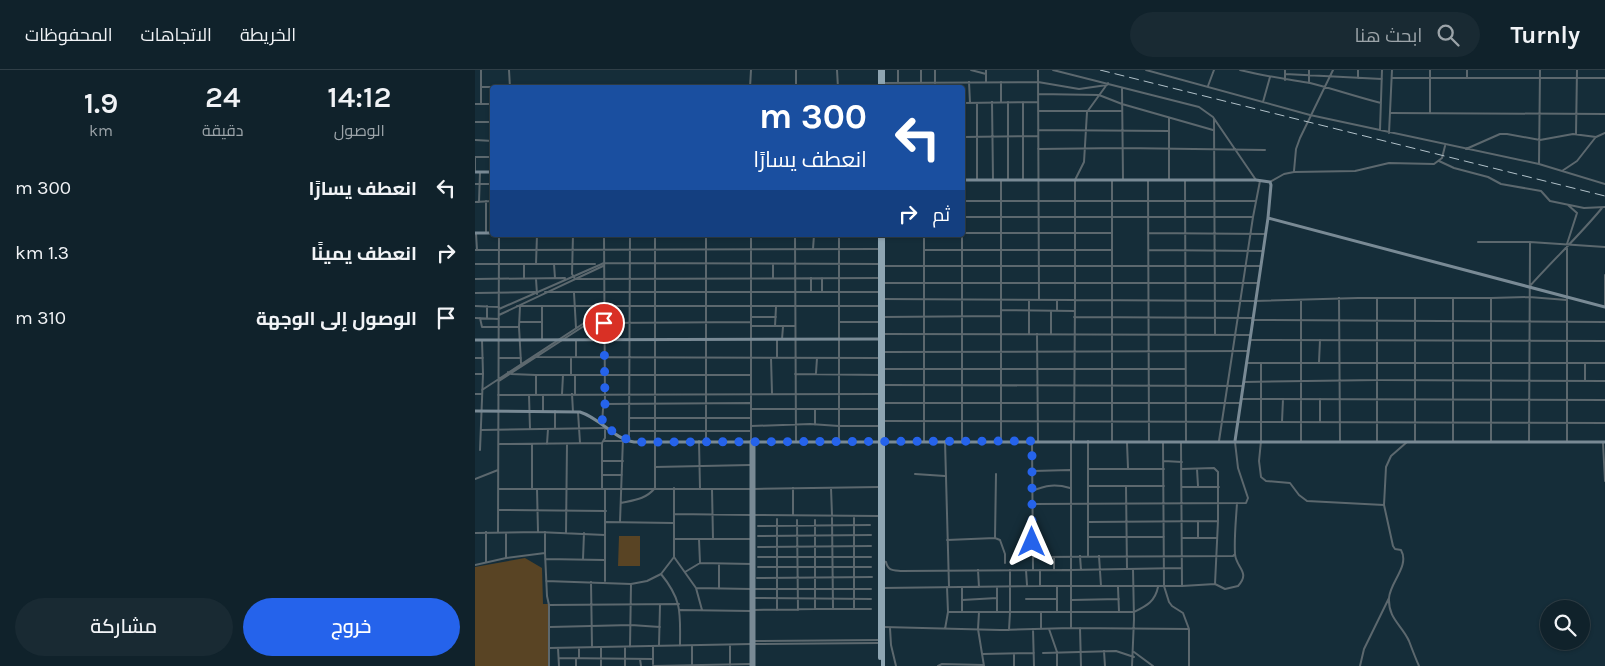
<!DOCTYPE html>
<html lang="ar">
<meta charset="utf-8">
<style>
body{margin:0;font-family:Karla,Cairo,sans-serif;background:#192a33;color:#f1f3f6;direction:rtl;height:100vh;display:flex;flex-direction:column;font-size:19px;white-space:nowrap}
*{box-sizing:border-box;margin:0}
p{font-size:16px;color:#9ca4a9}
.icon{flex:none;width:28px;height:28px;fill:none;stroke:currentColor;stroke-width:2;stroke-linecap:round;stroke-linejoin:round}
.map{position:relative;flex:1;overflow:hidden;direction:ltr}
.details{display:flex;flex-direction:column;background:#10222b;width:475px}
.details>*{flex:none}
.banner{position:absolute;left:15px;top:15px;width:475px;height:152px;border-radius:5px;box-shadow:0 1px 4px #0004,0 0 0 1px #303f47;direction:rtl;background:#1a4fa0;color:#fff;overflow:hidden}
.tools{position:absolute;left:1065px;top:530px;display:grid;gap:10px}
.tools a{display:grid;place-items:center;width:50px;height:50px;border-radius:50%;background:#10222b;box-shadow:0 1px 4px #0004,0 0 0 1px #303f47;font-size:25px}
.pin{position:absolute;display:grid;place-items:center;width:42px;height:42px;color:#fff;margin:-21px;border:2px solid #fff;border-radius:50%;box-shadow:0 1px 5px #0007}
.me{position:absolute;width:55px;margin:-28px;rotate:0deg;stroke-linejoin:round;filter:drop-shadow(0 0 4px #0008)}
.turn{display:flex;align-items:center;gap:18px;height:105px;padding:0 15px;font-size:22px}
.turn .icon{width:65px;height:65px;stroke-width:2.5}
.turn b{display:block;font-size:35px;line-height:42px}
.then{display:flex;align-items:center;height:48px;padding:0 15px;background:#0003;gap:10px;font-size:19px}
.eta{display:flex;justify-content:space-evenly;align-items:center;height:85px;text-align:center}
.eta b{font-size:30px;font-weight:600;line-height:35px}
.action{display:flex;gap:10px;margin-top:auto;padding:10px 15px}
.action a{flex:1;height:58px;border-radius:30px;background:#2563eb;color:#fff;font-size:20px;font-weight:600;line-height:58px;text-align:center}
.action a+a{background:#192a33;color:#f1f3f6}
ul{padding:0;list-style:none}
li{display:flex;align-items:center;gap:15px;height:65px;padding:0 15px}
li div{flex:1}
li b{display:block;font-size:19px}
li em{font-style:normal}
header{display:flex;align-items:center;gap:30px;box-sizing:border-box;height:70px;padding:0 25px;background:#10222b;border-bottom:1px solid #303f47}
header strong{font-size:24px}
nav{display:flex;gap:28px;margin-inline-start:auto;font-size:18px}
.search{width:350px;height:45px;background:#192a33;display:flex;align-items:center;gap:12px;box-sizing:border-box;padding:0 18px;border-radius:28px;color:#9ca4a9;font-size:19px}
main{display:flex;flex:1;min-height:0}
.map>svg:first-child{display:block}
.green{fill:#594424}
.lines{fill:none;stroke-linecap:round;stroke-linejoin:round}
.street{stroke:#5c686e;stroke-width:2}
.secondary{stroke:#798a95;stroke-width:3}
.primary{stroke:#8ea5b2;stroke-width:4}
.rail{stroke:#b2c2ca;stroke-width:1;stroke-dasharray:10 5;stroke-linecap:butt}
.route{stroke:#2563eb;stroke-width:9;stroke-dasharray:0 16.2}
</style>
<header>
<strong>Turnly</strong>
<div class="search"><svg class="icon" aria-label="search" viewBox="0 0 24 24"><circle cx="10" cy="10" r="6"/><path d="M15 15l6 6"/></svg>ابحث هنا</div>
<nav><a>الخريطة</a><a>الاتجاهات</a><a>المحفوظات</a></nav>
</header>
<main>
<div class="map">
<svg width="1130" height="596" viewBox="0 0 1130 596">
<rect width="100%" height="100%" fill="#152d39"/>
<path class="green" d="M144,466h21v30h-22z
M50,488l17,10 1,36h5v62h-73v-99z"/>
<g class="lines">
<path class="street" d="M34,0l1,18
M321,0v18
M362,0l1,18
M446,0v13
M460,0v18
M496,0l15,4
M563,0l1,230
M578,0l146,37 14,10 43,63
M671,0l164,45 229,49 66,20
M765,0c23,6 46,9 70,13 24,6 47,14 71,20
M834,0v13
M883,0v8
M955,0v43
M992,0v8
M810,4l97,5
M917,8h213
M810,10v-10
M494,12l1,21
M511,12v-12
M408,13l155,-1 41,7 28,-4
M423,13v-13
M733,16l6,-16
M6,17h29
M275,17l23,1
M275,18l1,-18
M347,18h27
M647,18l1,92
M563,24l61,1 23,9 91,26
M517,32l1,78
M526,32v-20
M548,32v78
M788,32l7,-25
M488,33l75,-1
M0,34h18
M6,34v-34
M563,41h84
M916,43l214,1
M694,48v62
M739,49l1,215
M0,52h18
M563,60l131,1
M905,60l2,-60
M914,63l3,-63
M1101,64l1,-64
M488,67l75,-1
M0,70l18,1
M563,79l85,-1 142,2
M991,79l34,-15h7l33,6 33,-6 23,3 9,-4
M0,87h18
M0,87v15
M15,87v15
M964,91l15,7 34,9 13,7 40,7 9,10 34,7 21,-1
M1064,94l1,-94
M819,101l2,-22 4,-11 33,-68
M1087,101l15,-10 18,-23
M502,110v-77
M533,110v-78
M637,110v261
M673,110l1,261
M710,111l1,260
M795,112l14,-8 10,-2 61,-1 34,-8 45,1 8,-6 3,-12
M0,114h18
M488,124l2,-91
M11,131v31
M488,131h293
M0,132l18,-1
M4,132l1,-30
M488,147h290
M1,163l1,17
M488,163h149
M673,163l117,1
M98,165l-1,39 3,5 305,-1
M231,165v207
M276,165v205
M320,165l1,207
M449,165v206
M487,165v206
M1003,172h52l75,5
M338,179l1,-14
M0,180l405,-1
M449,180h187
M674,180l113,1
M0,194h120
M49,194v15
M61,194l1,-29
M79,194l1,14
M298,194v14
M408,196h377
M347,208v14
M0,209l90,-1
M61,209l1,15
M408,213h375
M1054,217c24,-27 50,-51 73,-79
M70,222h335
M336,222v-14
M0,223l60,-1
M99,223l2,35
M864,228l1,143
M940,228v144
M408,229l192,1v-120l9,-18 3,-50 21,-29
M582,230v11
M826,230v141
M0,236l24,1
M42,236h362
M45,236l-1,21 2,36
M1130,237v-32
M24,239l105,-46 276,1
M526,240l74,1
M24,245l104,-49
M276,247h25
M408,247l118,-1
M599,247l178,1
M0,248l24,1
M5,248l2,9h37
M12,248v-12
M777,250l353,2
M45,252h22
M365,252h40
M129,253l147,-1
M276,256h44
M300,256l1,-19
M554,263v-33
M408,264l367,1
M562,264l1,107
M576,264v-23
M302,269v18
M307,269l1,-12
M67,270v-33
M101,270v17
M775,270l355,1
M408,282l365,-1
M62,287l343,1
M0,288h8
M24,288h22
M296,288l1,35
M844,292l1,-22
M772,293h358
M786,293v78l-2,20 2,16 5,4 24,2 9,12 8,6 77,4
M408,299h302
M33,302l3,2 25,1h215
M341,303l1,-15
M0,304h8
M96,304v-16
M320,304l85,1
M24,311l105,-68
M1110,311v-18
M769,312l134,-2 227,1
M408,315l360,1
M7,320l122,-80
M0,324h7
M61,324v-19
M87,324l1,-19
M97,324l1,18
M100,324v-19
M23,325l380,-1
M54,325l1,34
M68,325v17
M766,329l364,1
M408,333h357
M130,334l145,-1
M276,339h127
M103,342l2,31
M154,348h122
M408,351l722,2
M807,352l1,-23
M845,352v-23
M127,354l1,-15 2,-5 -1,-169
M340,355v-15
M276,356l59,-2 29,2h42
M80,359v-18
M6,360l125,-2
M154,361h122
M154,370l1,-205
M129,371h19
M224,371l1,48
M470,371l4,145
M526,371v-261
M557,371l1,128
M596,371v187
M599,371l1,-141 180,1 103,-3h133l38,-1 38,3
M744,371l34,-224 7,-36
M978,371v-143
M1016,371v-143
M364,372v-207
M902,372v-144
M932,372l-16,14 -5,11 -2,38 9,41 2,3 6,1c9,16 -11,32 -12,48 -1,21 13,27 20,43 3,8 6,16 10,25
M1054,372l1,-200
M1092,372v-198l10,-31 -9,-8
M652,373l1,25
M688,373l1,143 5,16 3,4 11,7 6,16v37
M706,373l1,143
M1128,373l2,38
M25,374l102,-1
M57,374v45
M72,374l1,-15
M5,380l3,-76 -1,-34
M127,391h21
M689,391l18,1
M180,397l95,-2
M614,399h75
M706,399l33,-1 4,4v49l-3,63
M722,399l1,17
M558,401l37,-1
M440,404l30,2
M127,405h20
M0,409l23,-9
M614,416h75
M651,416l1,83
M707,417h37
M318,418v27
M356,418l1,27
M24,419h252
M62,419l1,42
M127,419v-46l3,-5v-9
M237,419l1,50
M279,419l125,-2
M557,421c14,-6 24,-7 38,-3
M146,433c14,-3 25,-4 34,-15v-253
M558,434l213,-1 2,-5 -10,-30 -3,-26
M23,440l108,1
M199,444l77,1
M279,445l125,1
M357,448l1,90
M302,449v91
M322,450l1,90
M131,452l67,1
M145,452l3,-84
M613,452l130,-1
M283,456l112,-1
M23,462l1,-297
M0,463l63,-1 67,3
M31,463v25
M91,463l1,-89
M283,466l113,-1
M613,467h76
M723,467v-16
M520,468l1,-64
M707,468h35
M199,469h78
M224,469l1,24
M472,470l48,-2 5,2 5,14v9
M283,477l113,-1
M70,483v-21
M605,486l1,14
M613,486v-115
M624,486l2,30
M199,487l22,31 6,22
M283,487h113
M558,487l200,-1 2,-2
M70,489l60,1
M108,489l1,-26
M408,491l3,1c2,9 7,8 16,9l168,-1 112,-2
M11,492v-30
M244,494v25
M0,495l31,-7 39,-5 2,43 2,9v61
M283,497h113
M503,500l1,17
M551,500l1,15
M565,500v15
M579,500v-13
M210,502l15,-9 52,1
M186,504c22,27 19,40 19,72
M282,508l115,-1
M71,511l85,3 16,-3 14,-7 13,-17v-69
M130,511v-92
M116,512l1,65
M582,516v25
M487,517v25
M522,517v25
M643,517l1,25
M221,518l55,1
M408,518l157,-2h142l33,-2 10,5 13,-3c13,-14 -2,-18 -3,-32 -1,-16 1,-34 2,-51
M279,519h117
M279,528l117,1
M551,529h31
M487,530l35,-2
M596,530l48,-1
M74,535l130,-1
M379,538v-90
M340,539h56
M205,540l71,1
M279,540l61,-1v-89
M473,542h186c12,-6 21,-10 24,-25
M504,542l-1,17 6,37
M566,542v17
M75,557l81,-2 29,2
M409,557l116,3 71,-2 118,1
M415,558l1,17 5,21
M605,558l1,38
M470,559l3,-17 -1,-25
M558,559l1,37
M574,559l8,23v14
M534,560l1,-18v-42
M280,571l125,-1
M279,574l125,-1
M184,575l1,-40
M217,576v20
M155,577l1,-63
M178,577v17
M74,578l202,-4
M83,578l1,18
M104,578v10
M126,578v18
M629,581l1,15
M659,582l19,14
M568,583l73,-2 18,6
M507,584l52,-1
M539,584v12
M84,588l94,1
M165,589l1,7
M101,596v-7
M150,596v-19
M178,596l98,-2
M255,596v-21
M463,596l4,-2 41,1
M657,596l2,-47 -1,-50
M885,596l4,-17 25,-51"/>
<path class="secondary" d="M0,102h18
M488,110h293l14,2 1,3 -3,33 -33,223
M793,148l337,89
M0,163h18
M0,270l405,-1
M0,341l105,1c20,6 34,27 54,30h971
M276,371v225
M279,372v224"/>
<path class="primary" d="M405,18v-18
M408,18v-18
M405,165v423
M408,596v-431"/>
<path class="rail" d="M625,0l505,126"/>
</g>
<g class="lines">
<path class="route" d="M129,253l1,81 -2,5 -1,15c13,9 24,18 40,18l390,-1v101"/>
</g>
</svg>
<div class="tools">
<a><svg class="icon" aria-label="search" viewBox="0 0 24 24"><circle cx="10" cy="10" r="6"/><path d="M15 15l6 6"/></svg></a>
</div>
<div class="pin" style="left:129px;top:253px;background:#d93025"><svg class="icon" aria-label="arrive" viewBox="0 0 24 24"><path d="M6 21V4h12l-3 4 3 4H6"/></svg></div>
<svg class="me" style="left:557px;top:472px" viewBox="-20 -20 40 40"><path d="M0-17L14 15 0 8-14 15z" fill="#2563eb" stroke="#fff" stroke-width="4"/></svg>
<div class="banner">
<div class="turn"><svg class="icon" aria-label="left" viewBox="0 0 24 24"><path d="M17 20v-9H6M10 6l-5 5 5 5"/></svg><div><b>300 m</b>انعطف يسارًا</div></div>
<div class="then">ثم<svg class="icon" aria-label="right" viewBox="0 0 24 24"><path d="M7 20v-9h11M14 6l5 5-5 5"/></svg></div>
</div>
</div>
<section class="details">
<div class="eta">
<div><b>14:12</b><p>الوصول</p></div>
<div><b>24</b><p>دقيقة</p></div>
<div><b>1.9</b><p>km</p></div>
</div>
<ul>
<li><svg class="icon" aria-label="left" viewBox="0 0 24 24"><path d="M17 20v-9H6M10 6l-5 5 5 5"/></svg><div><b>انعطف يسارًا</b></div><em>300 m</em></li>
<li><svg class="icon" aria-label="right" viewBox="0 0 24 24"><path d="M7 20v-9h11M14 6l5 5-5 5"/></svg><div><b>انعطف يمينًا</b></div><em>1.3 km</em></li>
<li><svg class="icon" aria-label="arrive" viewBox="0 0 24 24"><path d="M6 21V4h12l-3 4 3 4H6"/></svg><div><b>الوصول إلى الوجهة</b></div><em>310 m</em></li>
</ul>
<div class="action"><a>خروج</a><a>مشاركة</a></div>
</section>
</main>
